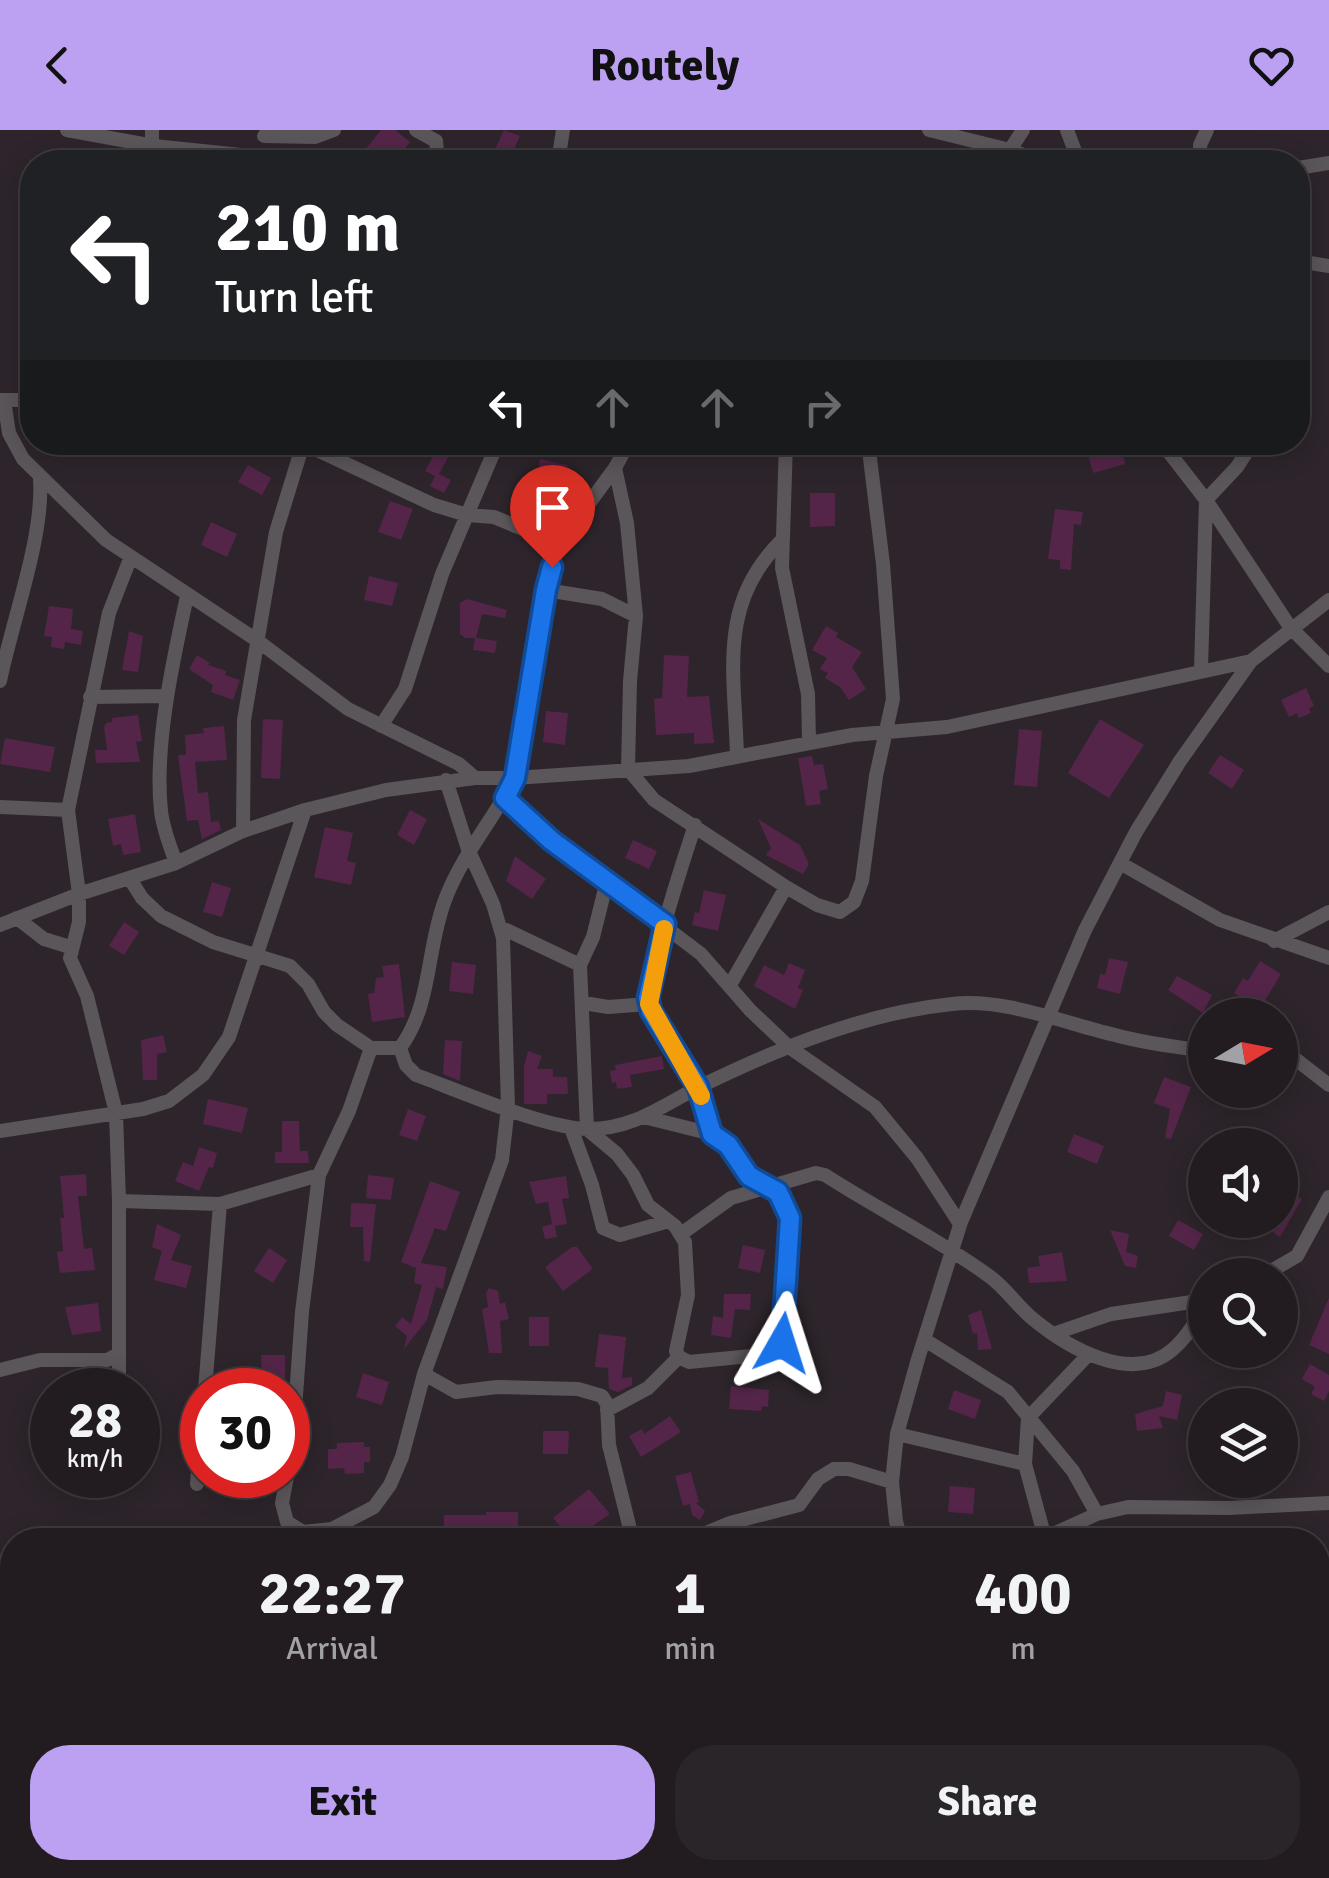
<!DOCTYPE html>
<style>
body{margin:0;font-family:Signika,sans-serif;background:#2a2529;color:#f1f3f6;height:100vh;display:flex;flex-direction:column;font-size:38px;white-space:nowrap}
*{box-sizing:border-box;margin:0}
p{font-size:32px;color:#a2a1a5}
.icon{flex:none;width:55px;height:55px;fill:none;stroke:currentColor;stroke-width:2;stroke-linecap:round;stroke-linejoin:round}
.map{position:relative;flex:1;overflow:hidden}
.panel{position:absolute;left:0px;top:1398px;width:1330px;height:352px;display:flex;flex-direction:column;background:#221c20;border-radius:40px 40px 0 0;box-shadow:0 5px 25px #0003,0 0 0 2px #3f3a3e}
.panel>*{flex:none}
.hud{position:absolute;left:20px;top:20px;width:1290px;height:305px;border-radius:40px;box-shadow:0 5px 25px #0003,0 0 0 2px #3f3a3e;background:#202124;color:#fff;overflow:hidden}
.needle{width:65px;rotate:80deg}
.buttons{position:absolute;left:1188px;top:868px;display:grid;gap:20px}
.buttons a{display:grid;place-items:center;width:110px;height:110px;border-radius:50%;background:#221c20;box-shadow:0 5px 25px #0003,0 0 0 2px #3f3a3e;font-size:50px}
.speed{position:absolute;left:30px;top:1238px;display:flex;gap:20px;font-size:50px;font-weight:700;text-align:center}
.speed>*{display:grid;place-content:center;width:130px;height:130px;border-radius:50%;background:#221c20;box-shadow:0 5px 25px #0003,0 0 0 2px #3f3a3e;line-height:1}
.speed small{font-size:25px;font-weight:400}
.speed .limit{border:15px solid #d22;background:#fff;color:#111}
.pin{position:absolute;display:grid;place-items:center;width:85px;height:85px;color:#fff;margin:-102px -42px;border-radius:50% 50% 50% 0;rotate:-45deg;box-shadow:0 0 10px #0007}
.pin .icon{rotate:45deg}
.me{position:absolute;width:110px;margin:-55px;rotate:6deg;stroke-linejoin:round;filter:drop-shadow(0 0 8px #0008)}
.turn{display:flex;align-items:center;gap:35px;height:210px;padding:0 30px;font-size:45px}
.turn .icon{width:130px;height:130px;stroke-width:2.5}
.turn b{display:block;font-size:70px;line-height:85px}
.lanes{display:flex;align-items:center;height:95px;padding:0 30px;background:#0003;justify-content:center;gap:50px;direction:ltr}
.lanes .off{opacity:.35}
.eta{display:flex;justify-content:space-evenly;align-items:center;height:170px;text-align:center}
.eta b{font-size:60px;font-weight:800;line-height:70px}
.button{display:flex;gap:20px;margin-top:auto;padding:20px 30px}
.button a{flex:1;height:115px;border-radius:40px;background:#bca0f2;color:#111;font-size:40px;font-weight:800;line-height:115px;text-align:center}
.button a+a{background:#2a2529;color:#f1f3f6}
header{display:flex;justify-content:space-between;align-items:center;height:130px;padding:0 30px;background:#bca0f2;color:#111;font-size:45px;font-weight:800}
.map>svg:first-child{display:block}
.lines{fill:none;stroke-linecap:round;stroke-linejoin:round}
.stream{stroke:#2e0226;stroke-width:5}
.building{fill:#542549}
.minor{stroke:#5a5659;stroke-width:14}
.route-casing{stroke:#114b97;stroke-width:25}
.route{stroke:#1a73e8;stroke-width:18}
.slow{stroke:#f59e0b;stroke-width:18}
</style>
<header><svg class="icon" aria-label="back" viewBox="0 0 24 24"><path d="M15 5l-7 7 7 7"/></svg>Routely<svg class="icon" aria-label="heart" viewBox="0 0 24 24"><path d="M12 20l-8-8c-3-5 5-10 8-4 3-6 11-1 8 4z"/></svg></header>
<div class="map">
<svg width="1329" height="1748" viewBox="0 0 1329 1748">
<rect width="100%" height="100%" fill="#2d252b"/>
<g class="lines">
<path class="stream" d="M0,1581l12,-3
M922,1738l10,10"/>
</g>
<path class="building" d="M381,0h14l15,12 -15,20 -14,-7 -9,7 -8,-4v-7z
M504,0l16,6 -12,26h-19z
M1108,312h12l5,22 -32,9 -7,-25z
M439,315l12,7 -12,22 12,6 -7,13 -14,-7 5,-10 -10,-5z
M540,329l28,6 -4,19 -20,-4 1,-7 -7,-2z
M248,335l23,13 -9,17 -24,-13z
M810,363h25v33l-25,1z
M390,371l23,8 -12,31 -23,-8z
M1055,379l28,3 -2,13 -7,-1 -3,46 -11,-1v-9l-12,-1z
M211,392l26,12 -10,23 -26,-12z
M369,446l29,7 -6,23 -28,-6z
M467,469l40,11 -2,8 -23,-4 -6,24 21,3 -2,12 -22,-3 2,-12h-10l-5,-4v-31z
M49,476l24,3 -2,20 12,2 -2,14 -16,-3 -1,7 -13,-2 1,-10 -8,-1z
M826,496l12,7 -2,4 26,15 -10,15 14,22 -17,11 -9,-13 -15,-9 3,-5 -8,-4 7,-11 -15,-8z
M129,501l14,5 -5,36 -16,-2z
M197,525l13,8 -2,2 18,6 -1,4 15,5 -7,20 -22,-8 2,-7 -24,-16z
M664,525l25,1 -2,41 22,-1 5,47 -20,1v-11l-38,2 -2,-36 8,-1z
M1306,558l8,18 -5,2 2,5 -12,5 -2,-5 -8,4 -8,-17z
M546,581l22,2 -3,32 -22,-3z
M138,585l4,26 -6,1 4,20 -44,1 -1,-13h12l-3,-23 2,-4 6,-1v-4z
M263,589l20,1 -3,59 -19,-1z
M1100,589l44,26 -35,53 -41,-25z
M224,596l3,34 -32,2 3,31 10,-1 3,30 8,-1 2,9 -19,9 -4,-19 -11,1 -9,-66h8l-1,-20 19,-2 -1,-5z
M1019,599l23,2 -5,56 -23,-2z
M5,608l50,9 -5,25 -50,-8z
M1220,625l24,15 -12,19 -24,-16z
M812,626l2,9 9,-1 5,25 -9,2 2,13 -15,2 -8,-48z
M410,680l17,9 -13,26 -17,-10z
M135,684l6,38 -18,3 -2,-11 -8,2 -5,-27z
M758,689l42,26 9,19 -6,10 -37,-19 5,-7z
M325,697l28,6 -6,28 9,2 -5,22 -37,-8z
M633,710l24,11 -8,18 -24,-11z
M515,726l31,23 -14,20 -26,-18z
M212,752l19,6 -9,29 -19,-5z
M704,760l22,5 -8,36 -26,-6 3,-13 4,1z
M124,792l15,10 -15,23 -15,-9z
M1109,828l19,4 -8,32 -23,-6 3,-14 5,1z
M1260,831l21,13 -21,35 -26,-16 9,-15 5,3z
M452,832l24,3 -3,29 -24,-3z
M789,833l16,7 -7,18 5,2 -8,19 -41,-23 10,-21 20,10z
M399,834l6,53 -33,5 -4,-28 6,-1 2,-15 8,-1 -2,-11z
M1177,846l35,19 -9,18 -35,-23z
M163,905l4,17 -10,2v26h-14l-2,-40z
M445,910l17,1 -2,40 -17,-7z
M528,921l14,5 -5,13h16v8h14l1,17h-21v10h-23v-38z
M662,926l2,13 -34,6 2,12 -15,2 -1,-7 -4,1 -2,-12 6,-1 -1,-5z
M1164,947l27,10 -20,52 -6,-1 5,-29 -16,-6z
M208,969l40,9 -6,25 -39,-9z
M408,979l18,7 -9,25 -18,-6z
M282,991h17l1,30h8l1,12h-34v-11h7z
M1074,1004l30,12 -7,18 -30,-12z
M199,1017l18,6 -4,15 -4,-1 -10,24 -24,-10 8,-19 10,4z
M86,1044l1,22h-9l6,53 8,-1 3,22 -35,3 -3,-21 6,-1 -3,-33h4l-4,-42z
M368,1045l26,3 -3,22 -25,-2z
M566,1046l3,22 -7,1 5,25 -12,2 2,11 -12,2 -3,-12 10,-3 -4,-22 -12,2 -7,-22z
M430,1051l30,11 -14,39 -11,-3 -14,35 26,4 -4,22 -7,-2 -9,33 -23,29 3,-13 -12,-10 7,-9 9,7 11,-39 -8,-2 2,-15 -15,-6z
M1280,1056l22,13 -22,38 -24,-17h24z
M351,1073l25,1 -6,58 -6,-1 -1,-34h-13z
M1178,1090l25,14 -9,16 -25,-14z
M157,1094l24,11 -10,25 21,6 -6,22 -32,-8 8,-29 -10,-4z
M1110,1100l19,4 -3,18 12,4 -2,12 -11,-2z
M743,1115l22,5 -5,23 -22,-5z
M572,1117h5l16,22 -30,22 -18,-24z
M269,1118l18,12 -14,23 -19,-12z
M1062,1122l5,29 -38,2 -2,-15 13,-2 -2,-10z
M489,1158l9,3 2,13 5,-2 4,17 -9,2 2,32h-13l-7,-44 6,-2 -2,-14z
M724,1164h27l-1,16 -15,-1 -4,29 -20,-3 2,-19 10,2z
M1329,1168v56l-20,-9z
M98,1173l3,28 -29,4 -7,-28z
M981,1180l11,39 -14,1 -1,-17 -4,1 -5,-19z
M529,1187h20v29h-20z
M599,1204l27,3 -4,41 10,-1v8l-14,7 -9,-3 -1,-21 -13,-1z
M261,1225h24v25h-23z
M1310,1234l19,11v16l-5,10 -13,-7 4,-7 -13,-8z
M363,1243l26,9 -7,23 -26,-8z
M731,1256l38,4 -1,17 -6,-1 -1,5 -32,-2z
M954,1260l27,10 -6,19 -27,-10z
M1166,1261l16,4 -5,25 -18,-4 4,12 -26,3 -2,-17 28,-8z
M670,1286l11,16 -40,25 -12,-21 13,-7 2,5z
M543,1301h26l-1,23h-25z
M364,1312v5h6v15h-6v11l-19,1 -1,-6 -16,1v-20h9v-6z
M691,1342l8,30 -3,1 9,8 -5,9 -8,-5 -2,-11 -7,2 -8,-30z
M950,1356l25,2 -2,26 -25,-2z
M589,1359l21,25 -38,26 -19,-22z
M486,1382h32v28h-74v-25h42z"/>
<g class="lines">
<path class="minor" d="M67,0l87,16 107,11
M416,0l20,11
M929,0l81,20 34,12
M1067,0l12,32
M264,6l51,1 19,-7
M436,11l2,21
M1010,20l13,-20
M152,32v-32
M558,32l5,-32
M1201,32l-1,-17 7,-15
M1298,38l31,-5
M1298,131l31,5
M0,270h32
M4,270l5,33 14,26 83,81 152,101 90,68 111,55 16,14
M300,312l134,63 33,10 27,2 65,27
M786,312l-4,126 26,126 1,48
M1161,312l45,58 84,127 39,39
M615,338l12,55 9,93 -6,65 -2,88 26,31 132,87 31,18 23,7 14,-10 8,-21 14,-105 17,-77 -10,-135 -15,-122
M546,460l56,9 34,17
M1201,539l5,-169 31,-33 16,-25
M0,551c12,-60 44,-144 40,-202
M90,567l76,-1
M381,596l24,-37 37,-115 56,-132
M737,626c-2,-83 -20,-151 44,-215
M505,669l47,42 149,113 49,56 39,37 86,60 42,51 43,66
M0,677l68,3
M695,695c-11,34 -53,157 -44,186l48,76 13,47
M243,701l1,-111 32,-188 27,-88
M176,733c-6,-17 -13,-34 -15,-52 -7,-65 12,-151 26,-215
M1120,733l100,57 109,38
M130,749l12,19 19,18 52,26 77,24 18,18 16,28 13,13 34,23h29c32,-43 26,-98 45,-148 17,-45 48,-80 70,-122l31,-188 13,-46 56,-76 14,-26
M17,788l27,21 26,8
M0,795l79,-31 97,-31 67,-32 62,-21 81,-20 89,-12h40l174,-12 163,-31 95,-8 304,-66
M502,798l78,37 7,164 30,25 16,21 15,30 27,21 10,16 3,53 -12,56 3,6 10,5 82,-8 10,-11 5,-29 4,-96 -7,-20 -13,-12 -21,-10 -25,-36 -12,-6 -68,-17
M1274,811l55,-29
M580,835l13,-28 14,-56
M730,855l56,-98
M584,873l24,4 41,-3
M1280,917l49,38
M371,918l-22,63 -30,64 -17,137 -10,139 -10,52 5,19 16,10 29,-3 42,-22 16,-22 12,-28 22,-83 78,-214 6,-53 -5,-169 -10,-34 -25,-55 -22,-69
M400,918l6,17 10,10c44,16 130,54 173,54 45,0 74,-24 112,-43 78,-38 164,-73 251,-82 53,-6 112,19 163,31 29,8 60,12 90,16
M571,998l21,57 11,43 17,7 49,-14
M0,1001l143,-22 26,-8 34,-26 26,-38 76,-227
M119,1071l101,3 99,-29
M681,1104l50,-36 85,-25 9,2c54,35 112,63 164,101 17,12 28,30 44,43 34,28 98,66 139,31 14,-11 23,-28 33,-42
M1264,1145l33,-19 32,-59
M1053,1204l58,-20 94,-14
M925,1210l83,52 65,79 24,43
M0,1240l40,-10h67l10,-5
M424,1244l32,18 41,-5 81,2 24,7 5,8 2,41 23,92
M119,1260v-189l-3,-88 -29,-117 -17,-38 9,-36v-28l-11,-84 41,-197 21,-54
M205,1260l15,-186
M607,1280l41,-22 31,-31
M897,1304l128,30
M124,1345v2
M197,1354l5,-62
M1045,1408l-20,-74 3,-46 60,-63
M689,1410l41,-17 69,-18 19,-26 16,-10h15l43,13
M901,1410l-5,-19 -4,-39 5,-48 21,-75 43,-137 124,-292 51,-98 44,-71 71,-100 78,-61
M1040,1410l57,-26 31,-7 101,1 100,-5
M0,1431h12
M1318,1655l11,-1
M1035,1738l7,10
M1074,1738l28,4 28,-4"/>
</g>
<g class="lines">
<g class="route-casing">
<path id="route" d="M552,437l-6,23 -31,188 -10,20 47,43 113,83 -17,74 3,13 47,76 14,47 16,11 21,31 29,16 12,26 -8,125"/>
</g>
<use href="#route" class="route"/>
<path class="slow" d="M664,799l-15,75 52,92"/>
</g>
</svg>
<div class="buttons">
<a><svg class="needle" viewBox="-14 -14 28 28"><path d="M0-13l5 13h-10z" fill="#e53935"/><path d="M0 13l5-13h-10z" fill="#a2a1a5"/></svg></a>
<a><svg class="icon" aria-label="sound" viewBox="0 0 24 24"><path d="M4 9h4l5-4v14l-5-4H4zM17 9q2 3 0 6"/></svg></a>
<a><svg class="icon" aria-label="search" viewBox="0 0 24 24"><circle cx="10" cy="10" r="6"/><path d="M15 15l6 6"/></svg></a>
<a><svg class="icon" aria-label="layers" viewBox="0 0 24 24"><path d="M12 4l9 5-9 5-9-5zM3 14l9 5 9-5"/></svg></a>
</div>
<div class="speed"><div>28<small>km/h</small></div><div class="limit">30</div></div>
<div class="pin" style="left:552px;top:437px;background:#d93025"><svg class="icon" aria-label="arrive" viewBox="0 0 24 24"><path d="M6 21V4h12l-3 4 3 4H6"/></svg></div>
<svg class="me" style="left:782px;top:1213px" viewBox="-20 -20 40 40"><path d="M0-17L14 15 0 8-14 15z" fill="#1a73e8" stroke="#fff" stroke-width="4"/></svg>
<div class="hud">
<div class="turn"><svg class="icon" aria-label="left" viewBox="0 0 24 24"><path d="M17 20v-9H6M10 6l-5 5 5 5"/></svg><div><b>210 m</b>Turn left</div></div>
<div class="lanes"><svg class="icon" aria-label="left" viewBox="0 0 24 24"><path d="M17 20v-9H6M10 6l-5 5 5 5"/></svg><svg class="icon off" aria-label="ahead" viewBox="0 0 24 24"><path d="M12 20V5M6 11l6-6 6 6"/></svg><svg class="icon off" aria-label="ahead" viewBox="0 0 24 24"><path d="M12 20V5M6 11l6-6 6 6"/></svg><svg class="icon off" aria-label="right" viewBox="0 0 24 24"><path d="M7 20v-9h11M14 6l5 5-5 5"/></svg></div>
</div>
<section class="panel">
<div class="eta">
<div><b>22:27</b><p>Arrival</p></div>
<div><b>1</b><p>min</p></div>
<div><b>400</b><p>m</p></div>
</div>
<div class="button"><a>Exit</a><a>Share</a></div>
</section>
</div>
